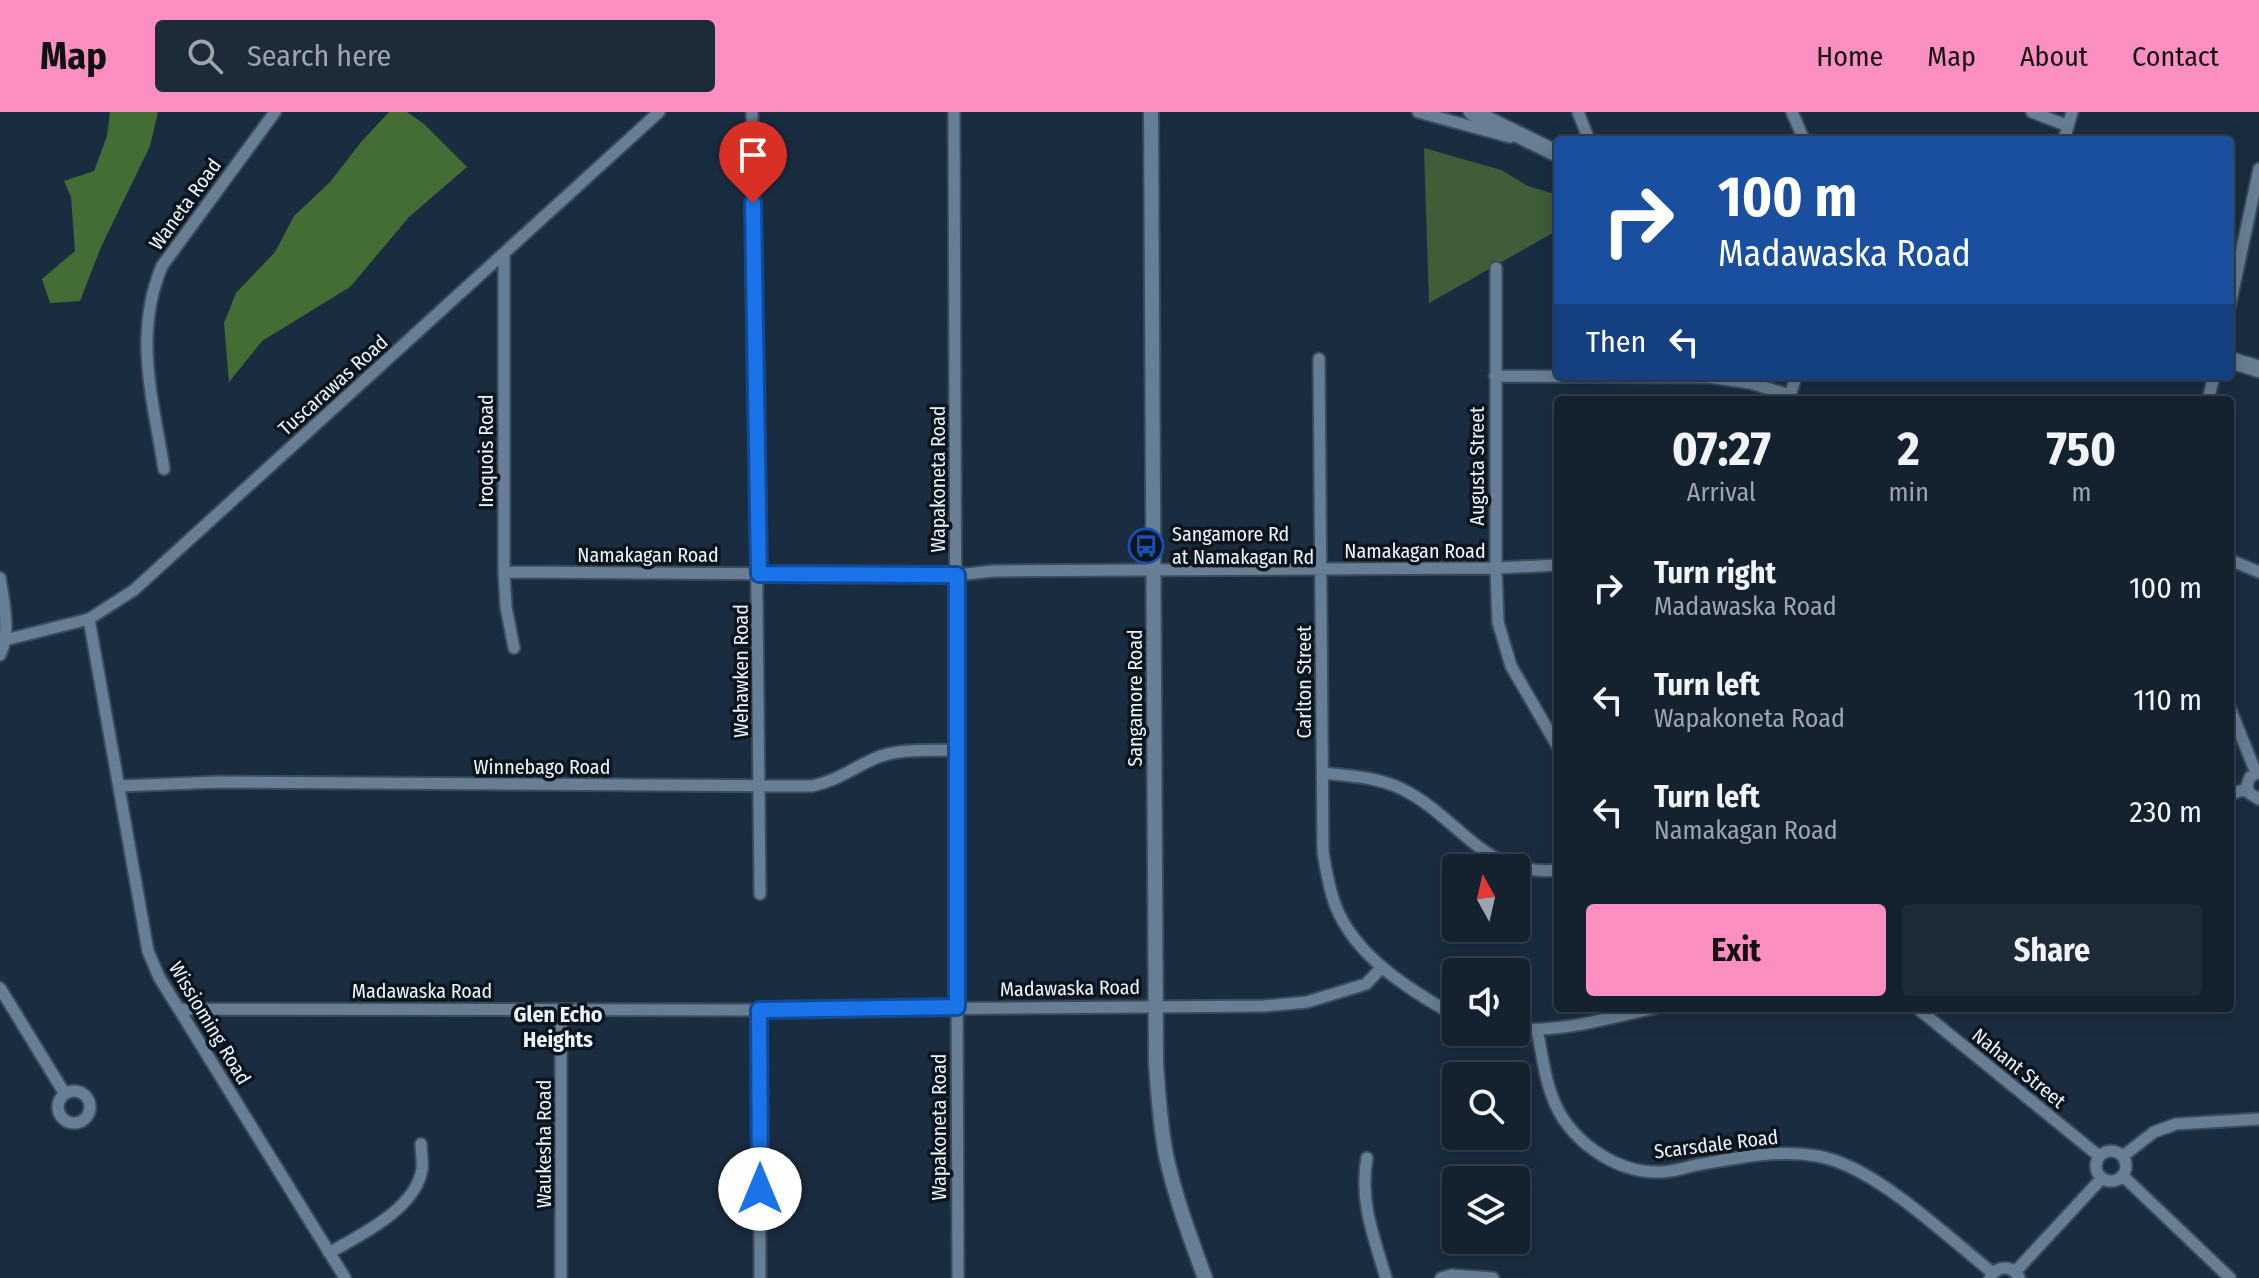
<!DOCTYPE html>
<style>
body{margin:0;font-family:"Fira Sans Condensed",sans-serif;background:#1d2a38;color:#f1f3f6;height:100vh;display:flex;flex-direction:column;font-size:30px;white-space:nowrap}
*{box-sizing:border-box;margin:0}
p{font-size:26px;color:#9da4ab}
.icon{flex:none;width:44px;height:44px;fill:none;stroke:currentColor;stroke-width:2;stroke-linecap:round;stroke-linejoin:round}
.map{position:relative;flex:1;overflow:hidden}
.side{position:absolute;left:1554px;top:284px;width:680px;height:616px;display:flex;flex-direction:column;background:#142230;border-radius:8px;box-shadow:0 4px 20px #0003,0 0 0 2px #333f4c}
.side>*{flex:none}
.top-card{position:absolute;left:1554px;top:24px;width:680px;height:244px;border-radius:8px;box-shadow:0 4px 20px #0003,0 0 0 2px #333f4c;background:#1a4fa0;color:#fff;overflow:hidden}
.needle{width:52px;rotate:352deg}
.fabs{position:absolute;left:1442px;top:742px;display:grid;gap:16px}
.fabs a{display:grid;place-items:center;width:88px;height:88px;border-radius:8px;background:#142230;box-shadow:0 4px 20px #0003,0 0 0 2px #333f4c;font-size:40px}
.pin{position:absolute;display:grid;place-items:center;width:68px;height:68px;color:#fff;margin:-82px -34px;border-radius:50% 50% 50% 0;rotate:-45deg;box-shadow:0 0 8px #0007}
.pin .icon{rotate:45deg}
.me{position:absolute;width:88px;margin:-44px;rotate:0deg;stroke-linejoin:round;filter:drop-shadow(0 0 6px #0008)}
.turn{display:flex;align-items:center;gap:28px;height:168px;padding:0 32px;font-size:36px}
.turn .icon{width:104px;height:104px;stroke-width:2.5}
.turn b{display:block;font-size:56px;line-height:68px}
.then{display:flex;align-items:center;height:76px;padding:0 32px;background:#0003;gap:16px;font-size:30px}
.eta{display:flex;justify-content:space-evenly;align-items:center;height:136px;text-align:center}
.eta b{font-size:48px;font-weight:700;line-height:56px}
.primary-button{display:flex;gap:16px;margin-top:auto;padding:16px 32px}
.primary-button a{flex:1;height:92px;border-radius:8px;background:#fc8fc2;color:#111;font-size:32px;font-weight:700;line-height:92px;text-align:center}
.primary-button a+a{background:#1d2a38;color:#f1f3f6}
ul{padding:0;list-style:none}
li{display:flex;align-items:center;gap:24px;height:112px;padding:0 32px}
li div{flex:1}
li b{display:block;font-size:30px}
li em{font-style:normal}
header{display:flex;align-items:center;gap:48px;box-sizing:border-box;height:112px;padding:0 40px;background:#fc8fc2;color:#111}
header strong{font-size:38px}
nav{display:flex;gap:44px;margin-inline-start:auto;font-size:28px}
.search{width:560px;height:72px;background:#1d2a38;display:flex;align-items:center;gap:20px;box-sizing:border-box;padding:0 28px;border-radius:8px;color:#9da4ab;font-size:30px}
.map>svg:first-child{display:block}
.green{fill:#415c38}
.forest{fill:#436d35}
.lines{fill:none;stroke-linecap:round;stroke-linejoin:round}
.minor-casing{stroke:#3b4b5a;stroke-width:15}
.tertiary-casing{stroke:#3b4b5a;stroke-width:18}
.secondary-casing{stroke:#3b4b5a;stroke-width:20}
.minor{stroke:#687e94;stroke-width:11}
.tertiary{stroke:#687e94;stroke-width:14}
.secondary{stroke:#687e94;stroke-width:16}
.route-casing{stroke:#114b97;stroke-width:20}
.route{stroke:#1a73e8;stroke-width:14}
.labels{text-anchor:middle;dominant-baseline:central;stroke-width:7;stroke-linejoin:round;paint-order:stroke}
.street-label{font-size:20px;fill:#ebf5fe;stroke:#0c151d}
.poi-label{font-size:20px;fill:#ebf5fe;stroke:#0c151d;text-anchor:start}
.neighbourhood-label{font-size:22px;font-weight:bold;fill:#ebf5fe;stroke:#0c151d}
</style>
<header>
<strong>Map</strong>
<div class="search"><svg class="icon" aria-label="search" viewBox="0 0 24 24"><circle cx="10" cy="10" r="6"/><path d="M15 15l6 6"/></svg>Search here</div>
<nav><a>Home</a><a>Map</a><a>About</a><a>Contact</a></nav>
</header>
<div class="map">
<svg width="2259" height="1166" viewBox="0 0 2259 1166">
<rect width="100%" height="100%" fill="#1a2d40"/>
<path class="green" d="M1424,36l77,22 27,16 30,9v35l-129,73z"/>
<path class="forest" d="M110,0h48l-8,34 -49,101 -21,54 -30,2 -8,-24 33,-28 -4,-54 -7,-16 30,-10 13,-35z
M389,0h18l17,12 43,43 -58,50 -59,70 -88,54 -33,41 -5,-59 12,-30 39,-41 19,-36 36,-34 32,-41z"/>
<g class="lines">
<g class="minor-casing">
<path id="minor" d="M752,0l8,782
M954,0l4,1166
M1418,0l92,25
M1578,0l11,28
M1792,0l12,28
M2032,0l36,14
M2064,28l8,-28
M504,141v319l2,35 8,41
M1496,156v300l2,54 13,44 47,81
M2230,193l29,-136
M1319,247l4,493c3,19 6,37 13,55 20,50 75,84 120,109
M1495,264l213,1 42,6 40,12
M1789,287l7,-23
M2208,288l6,-24
M164,357c-11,-70 -31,-134 -2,-203l113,-154
M2230,448l29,12
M504,460l453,3 36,-4 503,-3 62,-3
M0,466c4,25 11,54 0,77
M89,507l59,332 11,26 186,301
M5,528l84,-21 45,-29 525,-478
M2230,596l26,65
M2259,660l-9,5 -3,8 2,8 10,6
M1323,661c27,3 54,4 79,16 57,28 82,89 156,81
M120,674l98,-4 594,4c26,-5 45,-21 69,-30 23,-8 52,-5 76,-6
M2230,682l17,-5
M0,876l65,106
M1917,896l182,148
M179,897l580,1 505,-4 43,-4 59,-18 16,-17
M561,898v268
M759,898l1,268
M1516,917c47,3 93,-11 139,-21
M1537,918c5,22 7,46 15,66 15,43 62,77 108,76 12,0 25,-4 36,-7 41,-7 80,-16 121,-9 57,9 130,81 176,117
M58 995a16 16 0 1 1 32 0a16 16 0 1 1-32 0Z
M2096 1054a15 15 0 1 1 30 0a15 15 0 1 1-30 0Z
M2123,1044l31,-24 22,-8 83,-5
M1367,1046c-8,42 7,80 19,120
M2123,1064l107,102
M329,1141c31,-18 87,-44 93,-84 1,-8 -1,-17 -1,-25
M2015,1160l87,-94
M1441,1166l11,-3 41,3
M1990,1166c7,-13 21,-13 29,-1"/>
</g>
<g class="tertiary-casing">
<path id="tertiary" d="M1151,0l5,951c2,30 4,61 10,92 9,42 24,82 39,123"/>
</g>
<g class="secondary-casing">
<path id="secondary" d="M1472,0l86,42
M2230,248l29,9"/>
</g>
<use href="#minor" class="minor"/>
<use href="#tertiary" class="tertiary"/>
<use href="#secondary" class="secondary"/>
</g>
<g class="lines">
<g class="route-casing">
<path id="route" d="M753,91l6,371 198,1v432l-198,3 1,179"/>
</g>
<use href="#route" class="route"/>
</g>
<defs>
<g id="bus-ring" transform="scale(1.8)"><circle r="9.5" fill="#0c151d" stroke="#1a4fb4" stroke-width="1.5"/><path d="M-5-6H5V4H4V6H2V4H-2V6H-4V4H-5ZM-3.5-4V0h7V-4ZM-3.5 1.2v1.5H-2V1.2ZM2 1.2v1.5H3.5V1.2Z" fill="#1a4fb4"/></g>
</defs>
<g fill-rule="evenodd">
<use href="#bus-ring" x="1146" y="434"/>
</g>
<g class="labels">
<g class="street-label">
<text transform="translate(185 92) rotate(-54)">Waneta Road</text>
<text transform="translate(333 273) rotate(-42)">Tuscarawas Road</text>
<text transform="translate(486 339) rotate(-90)">Iroquois Road</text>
<text transform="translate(1477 354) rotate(-90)">Augusta Street</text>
<text transform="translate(938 367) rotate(-90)">Wapakoneta Road</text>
<text x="1415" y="439">Namakagan Road</text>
<text x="648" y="443">Namakagan Road</text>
<text transform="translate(741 559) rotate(-90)">Wehawken Road</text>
<text transform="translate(1304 570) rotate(-90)">Carlton Street</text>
<text transform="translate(1135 586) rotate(-90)">Sangamore Road</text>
<text x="542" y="655">Winnebago Road</text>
<text transform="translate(1070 876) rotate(-1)">Madawaska Road</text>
<text x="422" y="879">Madawaska Road</text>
<text transform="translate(210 911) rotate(59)">Wissioming Road</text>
<text transform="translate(2019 956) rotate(39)">Nahant Street</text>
<text transform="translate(939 1015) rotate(-90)">Wapakoneta Road</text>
<text transform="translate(544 1032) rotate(-90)">Waukesha Road</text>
<text transform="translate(1716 1032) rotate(-7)">Scarsdale Road</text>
</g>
<g class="poi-label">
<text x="1172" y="422">Sangamore Rd<tspan x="1172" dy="23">at Namakagan Rd</tspan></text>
</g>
<g class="neighbourhood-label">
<text x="558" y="902">Glen Echo<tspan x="558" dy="25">Heights</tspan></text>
</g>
</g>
</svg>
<div class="fabs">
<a><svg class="needle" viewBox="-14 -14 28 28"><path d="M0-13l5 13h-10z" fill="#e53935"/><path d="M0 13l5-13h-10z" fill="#9da4ab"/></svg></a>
<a><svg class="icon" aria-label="sound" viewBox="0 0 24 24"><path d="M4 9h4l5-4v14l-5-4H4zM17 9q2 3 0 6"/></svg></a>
<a><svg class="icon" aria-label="search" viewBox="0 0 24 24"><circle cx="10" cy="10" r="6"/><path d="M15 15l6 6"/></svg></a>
<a><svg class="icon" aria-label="layers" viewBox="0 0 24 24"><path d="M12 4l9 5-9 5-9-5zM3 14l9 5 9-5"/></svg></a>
</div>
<div class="pin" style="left:753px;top:91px;background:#d93025"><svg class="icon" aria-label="arrive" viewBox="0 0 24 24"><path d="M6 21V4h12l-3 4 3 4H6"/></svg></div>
<svg class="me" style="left:760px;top:1077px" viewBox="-20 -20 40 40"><circle r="19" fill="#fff"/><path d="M0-13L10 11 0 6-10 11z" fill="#1a73e8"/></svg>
<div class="top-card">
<div class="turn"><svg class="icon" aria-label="right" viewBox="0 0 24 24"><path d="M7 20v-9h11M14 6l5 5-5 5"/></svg><div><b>100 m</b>Madawaska Road</div></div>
<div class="then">Then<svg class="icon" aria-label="left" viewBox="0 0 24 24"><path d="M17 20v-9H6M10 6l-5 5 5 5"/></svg></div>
</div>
<section class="side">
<div class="eta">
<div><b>07:27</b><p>Arrival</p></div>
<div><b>2</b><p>min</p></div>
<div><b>750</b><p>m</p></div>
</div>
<ul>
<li><svg class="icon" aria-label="right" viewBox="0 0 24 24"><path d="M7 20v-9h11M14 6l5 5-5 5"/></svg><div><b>Turn right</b><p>Madawaska Road</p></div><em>100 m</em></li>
<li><svg class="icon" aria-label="left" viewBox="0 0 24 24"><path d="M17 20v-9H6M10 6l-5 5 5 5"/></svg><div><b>Turn left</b><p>Wapakoneta Road</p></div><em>110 m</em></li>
<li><svg class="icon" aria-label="left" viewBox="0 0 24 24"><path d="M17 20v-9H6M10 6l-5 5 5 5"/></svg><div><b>Turn left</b><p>Namakagan Road</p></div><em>230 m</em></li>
</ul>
<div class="primary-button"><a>Exit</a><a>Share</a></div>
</section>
</div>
